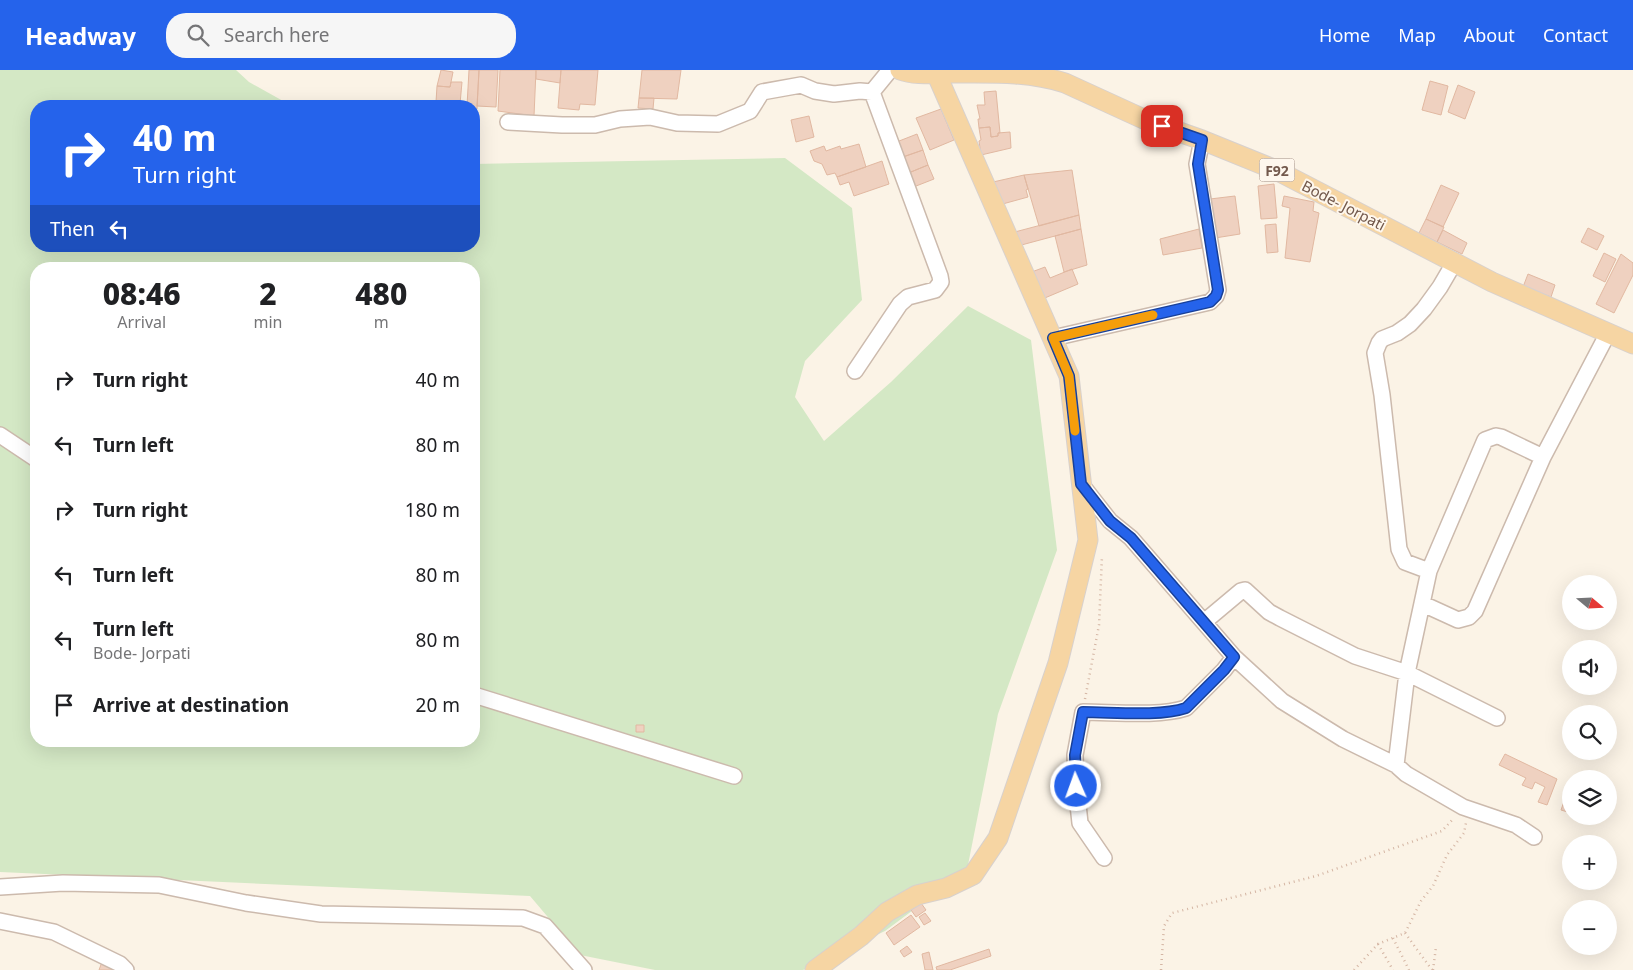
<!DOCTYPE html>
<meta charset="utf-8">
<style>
body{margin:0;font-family:"Noto Sans",sans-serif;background:#f6f6f6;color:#202124;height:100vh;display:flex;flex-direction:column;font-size:19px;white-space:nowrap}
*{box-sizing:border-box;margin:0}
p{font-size:16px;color:#757577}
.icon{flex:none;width:28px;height:28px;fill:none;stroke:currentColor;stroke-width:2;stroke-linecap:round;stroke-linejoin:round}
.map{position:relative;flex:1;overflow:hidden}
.side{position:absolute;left:30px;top:192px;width:450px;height:485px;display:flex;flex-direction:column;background:#fff;border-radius:20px;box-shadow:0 5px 20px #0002}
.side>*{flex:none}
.banner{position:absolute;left:30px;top:30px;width:450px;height:152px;border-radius:20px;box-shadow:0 5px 20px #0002;background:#2563eb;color:#fff;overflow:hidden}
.needle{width:32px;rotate:109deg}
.fabs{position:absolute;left:1562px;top:505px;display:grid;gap:10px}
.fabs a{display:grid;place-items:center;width:55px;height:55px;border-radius:50%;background:#fff;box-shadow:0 5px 20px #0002;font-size:25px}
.pin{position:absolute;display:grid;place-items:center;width:42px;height:42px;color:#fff;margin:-21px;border-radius:10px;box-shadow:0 2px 8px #0006}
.me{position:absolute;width:55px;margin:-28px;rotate:358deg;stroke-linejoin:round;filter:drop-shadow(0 0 4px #0008)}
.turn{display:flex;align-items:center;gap:18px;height:105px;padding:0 20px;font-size:22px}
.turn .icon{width:65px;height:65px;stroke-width:2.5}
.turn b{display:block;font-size:35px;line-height:42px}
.then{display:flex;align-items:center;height:48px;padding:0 20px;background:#0003;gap:10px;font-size:19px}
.eta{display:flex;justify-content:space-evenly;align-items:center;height:85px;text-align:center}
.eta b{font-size:30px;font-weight:800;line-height:35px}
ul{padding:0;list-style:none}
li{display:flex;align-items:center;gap:15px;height:65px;padding:0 20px}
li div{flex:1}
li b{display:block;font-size:19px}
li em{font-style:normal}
header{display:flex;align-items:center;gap:30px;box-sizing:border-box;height:70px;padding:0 25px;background:#2563eb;color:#fff}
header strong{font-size:24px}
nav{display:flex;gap:28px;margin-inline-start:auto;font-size:18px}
.search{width:350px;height:45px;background:#f6f6f6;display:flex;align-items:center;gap:12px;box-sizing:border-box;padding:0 18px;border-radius:20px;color:#757577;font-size:19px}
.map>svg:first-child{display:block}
.green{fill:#d4e8c5;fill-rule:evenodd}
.building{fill:#efd1c0;stroke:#e1b8a1}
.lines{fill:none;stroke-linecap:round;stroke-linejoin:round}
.minor-casing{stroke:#ccbaad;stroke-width:18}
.major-casing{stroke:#d8d1cd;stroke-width:21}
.path{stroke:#d4b5a3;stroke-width:2.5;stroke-dasharray:1 4;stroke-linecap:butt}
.minor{stroke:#fff;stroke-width:15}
.major{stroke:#f6d5a3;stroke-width:19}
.route-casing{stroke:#184099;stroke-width:12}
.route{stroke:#2563eb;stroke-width:9}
.slow{stroke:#f59e0b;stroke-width:9}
.labels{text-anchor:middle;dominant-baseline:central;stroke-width:4;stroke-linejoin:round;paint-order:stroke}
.shield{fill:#fef7ed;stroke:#9d887c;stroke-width:1}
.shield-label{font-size:14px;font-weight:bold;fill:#73594c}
.street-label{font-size:15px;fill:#73594c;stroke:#fef7ed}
</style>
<header>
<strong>Headway</strong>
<div class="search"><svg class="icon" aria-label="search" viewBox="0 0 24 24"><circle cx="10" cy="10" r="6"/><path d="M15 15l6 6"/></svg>Search here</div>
<nav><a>Home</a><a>Map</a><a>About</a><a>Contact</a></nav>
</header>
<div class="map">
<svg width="1633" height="900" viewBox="0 0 1633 900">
<rect width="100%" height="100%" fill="#fbf3e6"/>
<path class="green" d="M0,0h236l13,12 43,24h-256v140h438v-82l311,-6 67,50 10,92 -57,61 -10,36 29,44 67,-59 77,-76 63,34 26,210 -59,164 -31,156 -82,61 -82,39h-148l-75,-15 -50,-59 -530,-24zM36,199h438v472h-438z"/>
<path class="building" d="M441,0l12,2 -3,15 -13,-1z
M469,0h10l-2,39h-3v-3h-7z
M479,0h19l-2,37 -19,-1z
M500,0h36l-2,46 -36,-5z
M536,0h25l-1,13 -24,-4z
M561,0h37l-3,35 -15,-1 -1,6 -21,-2z
M642,0h39l-4,29 -38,-1z
M1430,11l18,5 -7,29 -19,-5z
M451,12h11l-2,22 -24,-2 1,-16 13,1z
M1458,15l17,7 -10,27 -17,-7z
M996,21l4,42h-2v3l-7,1 -1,-10 -11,1 -1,-9h2l-3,-14h8l-1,-13z
M639,28h15l-1,11 -15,-1z
M941,39l13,31 -24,10 -14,-32z
M809,46l5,21 -18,5 -5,-22z
M990,57l1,10 7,-1v-3l12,-1 1,16 -30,7 -2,-14 2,-1 -2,-12z
M917,64l6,16 -23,8 -6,-15z
M859,74l7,23 -29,10 -2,-4 -8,2 -5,-11 -8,-3 -4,-10 14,-5 2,5 14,-5 1,3z
M923,80l5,15 -22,9 -6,-16z
M882,91l7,23 -35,12 -5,-14 -9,3 -3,-8z
M928,95l6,14 -23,9 -5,-14z
M1072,100l7,45 -40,11 -15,-51z
M1024,105l4,14 -2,1 2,7 -29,8 -6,-23z
M1274,114l3,34 -16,1 -3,-33z
M1441,115l18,8 -16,34 -17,-8z
M1235,126l5,38 -25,4 -5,-39z
M1284,126l30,6 -1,9 6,2 -9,49 -25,-4 5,-50 -8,-2z
M1079,145l2,14 -67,18 -3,-14z
M1426,149l18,8 -7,15 -18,-9z
M1276,154l2,28 -11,1 -2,-28z
M1588,158l16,8 -7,14 -16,-8z
M1081,159l6,36 -23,7 -9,-36z
M1199,159l3,19 -39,7 -3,-16z
M1443,160l24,13 -5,11 -25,-12z
M1604,183l12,6 -11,23 -12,-6z
M1621,184l12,9v12l-19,38 -18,-9z
M1045,197l5,11 22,-9 6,15 -38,16 -11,-27z
M1528,204l27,11 -4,12 -28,-10z
M636,655h8v7h-8z
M1505,684l52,25 -10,26 -9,-3 7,-15 -10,-5 -3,7 -10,-4 4,-7 -27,-13z
M1566,726l5,2v15l-10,-3z
M921,833l5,7 -10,7 -5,-7z
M925,843l6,8 -7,4 -5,-8z
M911,845l9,12 -26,18 -8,-12z
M907,876l5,6 -8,5 -4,-6z
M989,879l2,7 -41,14h-13l-1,-3z
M929,882l4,18h-8l-3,-16z
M102,892l15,8h-18z"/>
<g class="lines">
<g class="minor-casing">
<path id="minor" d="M508,52l54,3h33l25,-6 30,-2 27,6 41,1 32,-13 12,-19 39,-7 14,6 19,3 26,-3 12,1 18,-22
M1053,268l157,-36 6,-6 2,-6 -21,-126 5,-24
M855,301l45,-67 8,-7 27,-7 6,-8 -1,-6 -68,-184
M0,365l36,24
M1081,414l29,37 21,17 103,119 48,44 61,38 53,26 10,9 57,33 53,18 18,12
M1429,501l56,-131 11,-4 5,1 42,20
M1423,534l35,16 11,-3 6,-6 68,-154 65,-124
M1204,552l37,-31 4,-1 24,22 11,6 75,38 52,17 90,45
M474,625l260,81
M1396,695l11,-92 22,-102 -24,-9 -6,-13 -17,-154 -7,-42 4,-10 3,-4 15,-6 13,-9 14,-15 16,-22 14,-24
M1104,788l-24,-35 -4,-37 -1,-31 8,-43c30,0 76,5 103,-4l38,-38 10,-13
M0,817l63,-4 96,2 87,18 75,11 202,4 22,8 39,44
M0,851l54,11 66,32 6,6"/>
</g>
<g class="major-casing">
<path id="major" d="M900,0c16,6 34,3 50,3 39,0 78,-2 115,10l83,38 54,19 74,30 216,112 141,62
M815,900l46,-34 26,-24 30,-17 29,-7 27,-13 25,-37 60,-175 30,-123 -19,-164 -133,-303"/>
</g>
<path class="path" d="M1085,629l14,-74 3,-69
M1405,863l27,37
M1393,868l16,32
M1378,874l15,26
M1161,900l3,-44 8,-13 144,-37 126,-45 12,-13
M1354,900l24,-26 27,-11 16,-32 12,-15 14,-31 17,-22 2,-10
M1433,900l3,-23"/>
<use href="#minor" class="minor"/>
<use href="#major" class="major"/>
</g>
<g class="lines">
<g class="route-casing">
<path id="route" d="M1076,716l-1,-31 8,-43c30,0 76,5 103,-4l38,-38 10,-13 -103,-119 -21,-17 -29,-37 -12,-108 -16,-38 157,-36 6,-6 2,-6 -20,-126 4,-24 -40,-14"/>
</g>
<use href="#route" class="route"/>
<path class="slow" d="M1075,361l-6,-55 -16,-38 100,-23"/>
</g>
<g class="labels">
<rect class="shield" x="1259.5" y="88.5" width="35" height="23" rx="4"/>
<g class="shield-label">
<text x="1277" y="100">F92</text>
</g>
<g class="street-label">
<text transform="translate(1344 135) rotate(27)">Bode- Jorpati</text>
</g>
</g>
</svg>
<div class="fabs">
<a><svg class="needle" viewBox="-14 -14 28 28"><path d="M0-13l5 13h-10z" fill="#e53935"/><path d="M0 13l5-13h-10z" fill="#757577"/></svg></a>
<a><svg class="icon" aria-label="sound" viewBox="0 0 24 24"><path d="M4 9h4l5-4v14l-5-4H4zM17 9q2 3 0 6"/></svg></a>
<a><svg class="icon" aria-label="search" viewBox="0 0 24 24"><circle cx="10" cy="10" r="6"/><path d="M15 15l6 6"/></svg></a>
<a><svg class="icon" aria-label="layers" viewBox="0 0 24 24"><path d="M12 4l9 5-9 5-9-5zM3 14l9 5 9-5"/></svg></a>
<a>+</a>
<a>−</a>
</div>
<div class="pin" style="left:1162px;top:56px;background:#d93025"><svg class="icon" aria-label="arrive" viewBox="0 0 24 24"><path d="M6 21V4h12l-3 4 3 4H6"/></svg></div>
<svg class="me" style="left:1076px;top:716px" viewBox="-20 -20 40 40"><circle r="17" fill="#2563eb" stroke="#fff" stroke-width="3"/><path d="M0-11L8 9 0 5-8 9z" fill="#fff"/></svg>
<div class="banner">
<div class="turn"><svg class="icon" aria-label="right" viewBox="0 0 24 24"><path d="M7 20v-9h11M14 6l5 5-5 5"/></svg><div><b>40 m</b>Turn right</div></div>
<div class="then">Then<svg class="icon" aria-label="left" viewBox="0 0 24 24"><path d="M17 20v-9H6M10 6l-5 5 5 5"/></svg></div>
</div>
<section class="side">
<div class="eta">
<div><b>08:46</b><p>Arrival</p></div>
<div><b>2</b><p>min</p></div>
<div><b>480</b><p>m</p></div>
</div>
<ul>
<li><svg class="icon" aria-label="right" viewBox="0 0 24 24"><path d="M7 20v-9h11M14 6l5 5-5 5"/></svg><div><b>Turn right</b></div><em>40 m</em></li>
<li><svg class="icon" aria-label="left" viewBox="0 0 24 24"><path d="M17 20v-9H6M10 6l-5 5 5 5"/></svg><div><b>Turn left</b></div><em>80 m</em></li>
<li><svg class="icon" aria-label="right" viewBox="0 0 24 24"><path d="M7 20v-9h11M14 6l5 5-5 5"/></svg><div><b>Turn right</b></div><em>180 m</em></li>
<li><svg class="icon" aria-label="left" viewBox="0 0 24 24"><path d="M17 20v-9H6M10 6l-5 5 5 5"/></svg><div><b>Turn left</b></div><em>80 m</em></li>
<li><svg class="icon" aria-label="left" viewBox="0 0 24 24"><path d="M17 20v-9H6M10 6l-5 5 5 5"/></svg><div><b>Turn left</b><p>Bode- Jorpati</p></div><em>80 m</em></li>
<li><svg class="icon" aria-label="arrive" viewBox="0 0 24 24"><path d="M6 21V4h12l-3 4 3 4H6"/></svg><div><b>Arrive at destination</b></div><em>20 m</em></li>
</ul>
</section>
</div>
